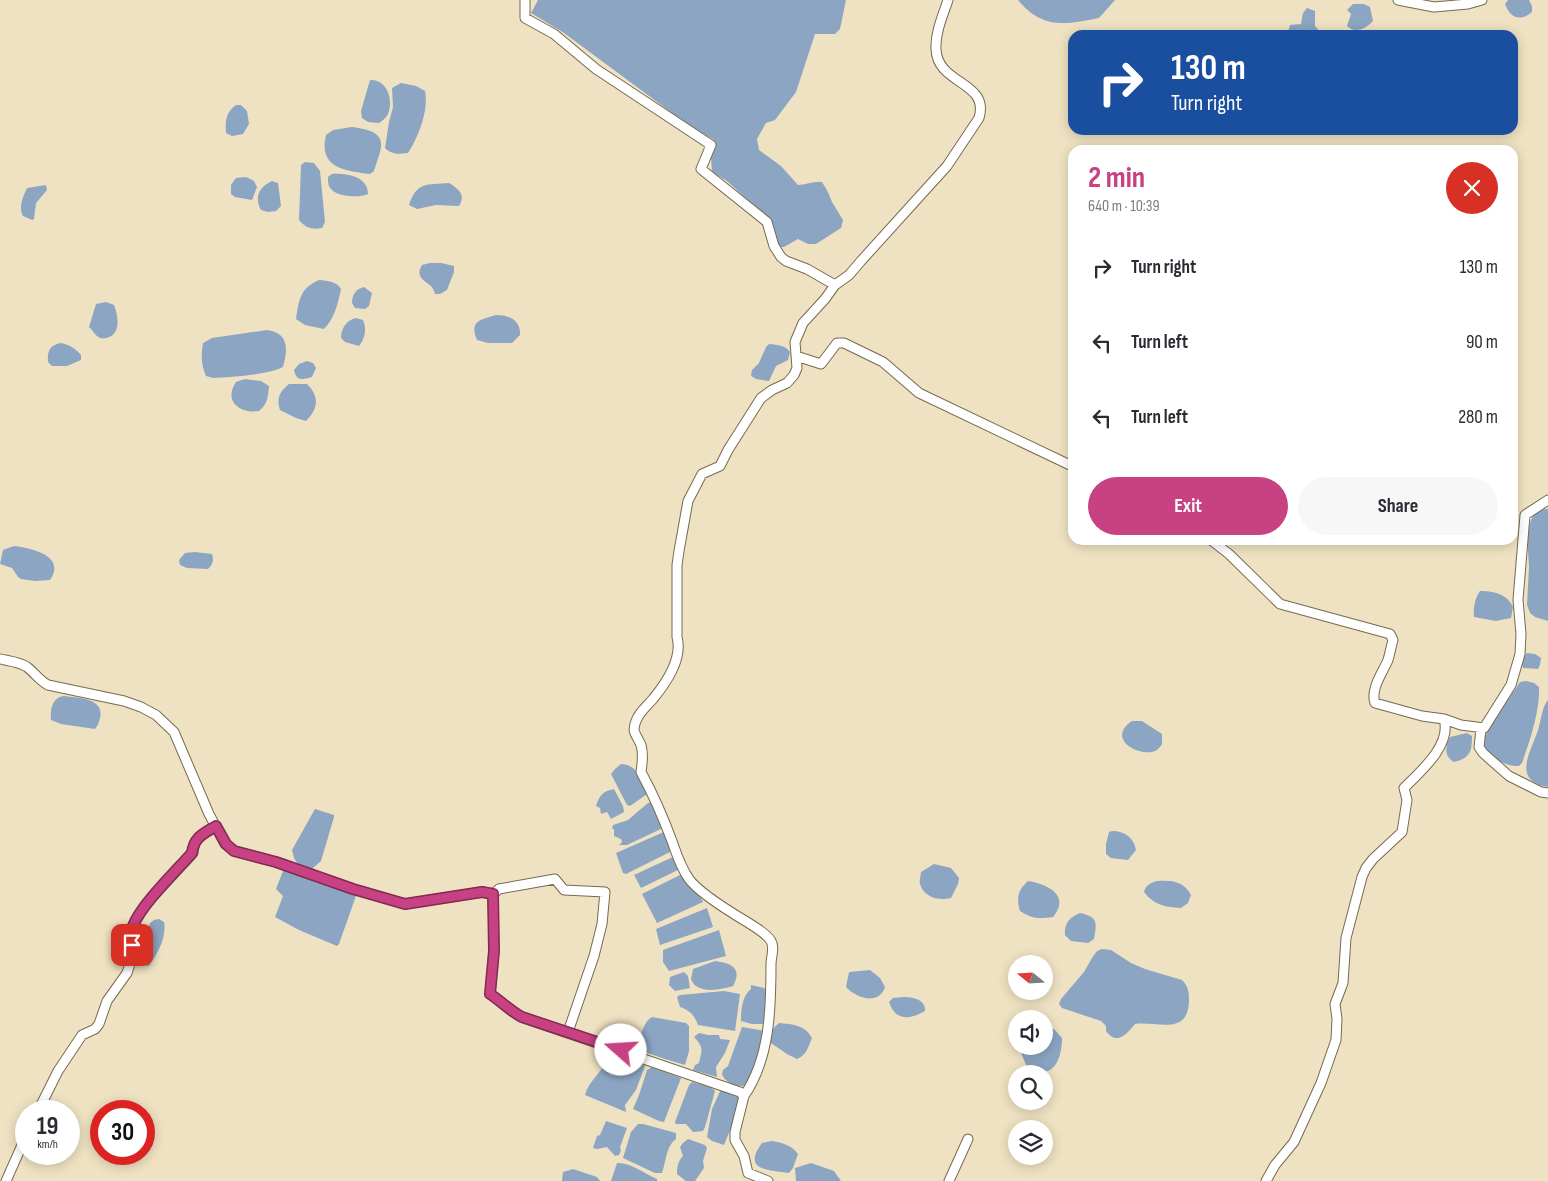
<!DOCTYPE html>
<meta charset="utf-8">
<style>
body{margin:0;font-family:"Sofia Sans Condensed",sans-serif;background:#f7f7f7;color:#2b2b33;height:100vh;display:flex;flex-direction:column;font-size:19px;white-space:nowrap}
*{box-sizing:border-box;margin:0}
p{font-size:16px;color:#7c7c81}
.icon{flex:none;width:28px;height:28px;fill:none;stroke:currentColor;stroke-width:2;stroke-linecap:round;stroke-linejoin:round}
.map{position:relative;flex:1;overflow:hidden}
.details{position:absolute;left:1068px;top:145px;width:450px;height:400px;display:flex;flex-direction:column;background:#fff;border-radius:15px;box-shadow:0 2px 12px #0003}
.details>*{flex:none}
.top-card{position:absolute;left:1068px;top:30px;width:450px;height:105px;border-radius:15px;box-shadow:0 2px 12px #0003;background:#1a4fa0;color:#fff;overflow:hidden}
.needle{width:32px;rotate:288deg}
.controls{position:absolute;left:1008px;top:955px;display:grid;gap:10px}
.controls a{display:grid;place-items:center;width:45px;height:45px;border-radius:50%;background:#fff;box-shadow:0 2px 12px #0003;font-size:25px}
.speed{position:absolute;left:15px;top:1100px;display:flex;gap:10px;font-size:25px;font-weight:700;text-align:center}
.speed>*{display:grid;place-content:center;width:65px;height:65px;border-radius:50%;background:#fff;box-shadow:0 2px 12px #0003;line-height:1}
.speed small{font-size:12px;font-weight:400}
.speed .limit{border:8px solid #d22;background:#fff;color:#111}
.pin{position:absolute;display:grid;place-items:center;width:42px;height:42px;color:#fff;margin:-21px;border-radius:10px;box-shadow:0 2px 8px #0006}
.me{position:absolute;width:55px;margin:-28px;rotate:289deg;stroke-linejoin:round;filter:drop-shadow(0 0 4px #0008)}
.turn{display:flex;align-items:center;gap:18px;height:105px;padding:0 20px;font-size:22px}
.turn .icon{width:65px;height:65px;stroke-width:2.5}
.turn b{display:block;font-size:35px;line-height:42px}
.round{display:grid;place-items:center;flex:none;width:52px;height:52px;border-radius:26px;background:#f7f7f7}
.summary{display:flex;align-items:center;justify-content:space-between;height:85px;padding:0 20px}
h1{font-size:30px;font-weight:700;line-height:38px;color:#c84182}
.button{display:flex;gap:10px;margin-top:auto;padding:10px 20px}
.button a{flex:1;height:58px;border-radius:30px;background:#c84182;color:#fff;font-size:20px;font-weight:700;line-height:58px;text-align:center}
.button a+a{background:#f7f7f7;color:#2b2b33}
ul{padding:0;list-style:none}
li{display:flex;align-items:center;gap:15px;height:75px;padding:0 20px}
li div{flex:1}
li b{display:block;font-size:19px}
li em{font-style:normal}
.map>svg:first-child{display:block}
.water{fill:#8ca5c2}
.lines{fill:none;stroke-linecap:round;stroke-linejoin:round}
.minor-casing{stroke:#766a4e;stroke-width:11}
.minor{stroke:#fff;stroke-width:9}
.route-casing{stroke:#822a54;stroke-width:12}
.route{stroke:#c84182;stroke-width:9}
</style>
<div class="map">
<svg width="1548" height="1181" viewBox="0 0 1548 1181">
<rect width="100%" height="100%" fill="#efe2c2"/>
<path class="water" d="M538,0h308l-6,29 -5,5h-20l-19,58 -21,28 -9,3 -9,16 2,11 22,16 17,19c8,0 16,-4 24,-3l6,10 4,10 11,18 -2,8 -25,16h-8l-10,-5 -14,8h-4c-5,-8 -5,-18 -9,-26l-44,-40 -15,-9 -1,-15 5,-13 -3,-5 -18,-9 -131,-97 -33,-20z
M1018,0h97l-16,18c-35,7 -57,11 -81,-18z
M1508,0h21l3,6v6c-12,10 -22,6 -27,-8z
M1353,4h11l6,3 3,14c-7,8 -18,13 -26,5l4,-12 -4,-4z
M1307,8l8,3v15l8,9h-36l3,-10 11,-1 2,-11z
M370,80c17,-1 24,20 18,34 -2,4 -5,6 -9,9l-11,-1 -6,-4 -1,-7z
M401,83l15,3 9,5c4,19 -7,47 -17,62 -9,1 -16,2 -23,-5l4,-26 4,-15 -1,-19z
M236,105h5l6,6 2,13 -6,10 -11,2 -6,-3c-1,-12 0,-21 10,-28z
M352,127c11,2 31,3 29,20 -1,8 -5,16 -7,24l-4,3c-25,-3 -52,-6 -44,-39l7,-5z
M305,162l9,1 6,8 5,51 -3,6c-10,2 -16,0 -23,-8l2,-55z
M332,174c14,-1 36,2 36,20 -8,4 -31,3 -37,-5 -3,-3 -3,-7 -3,-12z
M246,177l8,4 3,6 -5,13 -17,-3 -4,-3v-9l5,-7z
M272,181l6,2 3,23 -5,5 -8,1 -7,-2c-7,-13 -2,-23 11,-29z
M449,183c10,6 17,12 10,23l-23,-1 -19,4 -8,-4c8,-24 18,-20 40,-22z
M46,185l1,5 -11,13 -2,16 -2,1 -9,-4c-5,-9 0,-19 4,-28z
M430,263h11l13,3v6l-7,18 -7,4h-5c-1,-3 -2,-6 -4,-8 -7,-6 -16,-9 -9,-21z
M319,280c9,1 17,1 22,9 -3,15 -7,30 -17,40l-19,-4 -9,-6c3,-19 4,-31 23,-39z
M364,287l8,6 -3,13 -4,3 -10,-1 -3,-5c0,-9 4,-14 12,-16z
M106,302l8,3c4,10 7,28 -5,32 -4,2 -9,2 -12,-1 -3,-2 -5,-7 -8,-9l7,-23z
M496,315c13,0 25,5 24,20l-8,8h-24l-11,-3c-8,-19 3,-20 19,-25z
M356,318l7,2c4,10 2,18 -4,26l-14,-4 -4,-4c0,-10 6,-18 15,-20z
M267,330c22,3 21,19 16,37 -16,8 -51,10 -70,11l-7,-2c-5,-11 -5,-21 -3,-33l9,-5z
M61,343c9,2 14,5 20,12v5l-14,6h-15l-4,-4c-1,-11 2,-17 13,-19z
M769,344c9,1 16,1 21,8l-2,8 -12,6 -7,15 -13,-2 -5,-3 1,-6 7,-7 7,-16z
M307,361l6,2 3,5 -4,9c-10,3 -16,4 -18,-7l5,-6z
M245,379l16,2 8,5c-1,10 -1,18 -10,25 -19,3 -36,-10 -23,-29z
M289,384h18c13,13 11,25 -1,37l-10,-3 -16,-8c-4,-12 0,-19 9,-26z
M1545,509h3v112l-13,-4 -5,-4 -3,-8 2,-39 -2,-30 4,-16 4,-8z
M14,546c16,2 53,9 36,34l-15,1 -14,-2 -3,-2 -6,-9 -12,-4 3,-14z
M195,552l17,2c2,6 1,10 -4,15l-21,-1 -7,-3 -1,-5 6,-7z
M1480,591c14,0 27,3 33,16l-2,11 -15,3 -22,-4c-1,-9 1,-19 6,-26z
M1527,653l8,1 6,4 -1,7 -2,4 -15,-1c-2,-5 0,-11 4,-15z
M1526,681l8,2 5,4c1,24 -9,53 -17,76l-3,3c-15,1 -29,-10 -37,-22 8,-23 25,-41 38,-62z
M64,696c14,2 41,2 36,22 -1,4 -2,7 -5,11l-34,-5 -10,-4c-1,-10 1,-23 13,-24z
M1548,700v87c-37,-7 -17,-35 -10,-57 3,-9 4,-24 10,-30z
M1132,721h10l20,13v10c-1,2 -3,4 -5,6 -14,9 -53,-10 -25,-29z
M1467,733l5,3c0,16 -2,22 -18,26 -10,-6 -9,-15 -4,-25z
M621,764c15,0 22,16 29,28l-20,14 -3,-1 -16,-31 4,-5z
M614,789l9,17 1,6 -13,7 -4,-7 -6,2 -1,-6 -4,-2c3,-10 7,-15 18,-17z
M652,802l11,26 -36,17h-8l3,-3 -1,-3 -7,-3v-7h-2l1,-4 15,-5 20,-17z
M315,809l19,6v2l-13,44 -9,8 -12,-1 -6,-10 -2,-8z
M666,831l6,20 -46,23 -3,-1 -7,-20z
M1112,831c13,0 22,7 24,19l-8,10 -17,-2 -5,-4v-10l3,-12z
M675,856l5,13 -39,19 -7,-13z
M934,864l17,4 8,10 -1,6 -7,14c-11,3 -27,0 -31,-14 -1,-3 1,-9 1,-12z
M286,868l71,25 -18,51 -2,2 -38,-16 -24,-13 8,-21 -7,-7 7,-18z
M684,873l14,19 5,10 -46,21 -15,-29z
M1028,881c19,3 43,14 25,36 -14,2 -21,2 -33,-6 -4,-13 -2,-21 8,-30z
M1157,881c14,-1 27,0 34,14l-3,8 -7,5c-16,-1 -27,-3 -37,-16 2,-7 6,-9 13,-11z
M707,908l6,19 -53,18 -4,-16z
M1080,913c18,4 17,9 14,26l-6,4 -17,-2 -6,-6c-1,-12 5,-18 15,-22z
M159,919l5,3c3,16 -7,32 -15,44l-6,-1 -5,-5 12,-37 4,-3z
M719,930l7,26 -57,15 -6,-9v-12z
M1102,949l9,1 20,13 14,6 37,11c7,7 7,13 7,22 -2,34 -32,19 -54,22 -8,10 -18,22 -29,7v-5l-5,-5 -39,-13 -3,-4 2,-5 23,-27 8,-14 5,-7z
M715,961c16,2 28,7 18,25 -9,3 -28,7 -37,0 -1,0 -5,-6 -5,-7l2,-10z
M870,970l10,8 5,9c-6,19 -29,11 -39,0l3,-15z
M684,972l4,4 2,12 -15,3 -6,-6 1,-8z
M751,985l13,3 3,4 -1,26 -2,1 -1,5h-11l-11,-3c0,-11 1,-25 10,-32z
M724,991l16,3 -5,37 -37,-6c-4,-10 -7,-14 -18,-18l-3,-10 3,-2z
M903,997c9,0 23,2 22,14 -15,9 -30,10 -36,-9l4,-4z
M652,1017l34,6 3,3v25l-4,14 -20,-6 -23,-8 -2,-3c-1,-10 3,-26 12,-31z
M779,1023c13,1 26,2 33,15 -4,9 -5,17 -15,21l-10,-5 -16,-11c-3,-9 1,-14 8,-20z
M742,1027l23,4c-4,19 -12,34 -15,53 -8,5 -25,0 -28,-10l1,-4 5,-4z
M1044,1027l10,2 8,9c0,24 -11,45 -36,27l-6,-15 1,-4h23z
M699,1033l9,2h11l1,4 10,1 -5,13 -9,14 1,10 -24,-7 2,-5 4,-2c3,-14 5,-15 -5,-26z
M607,1059l12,4 5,-4 10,1 11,6 -9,24 -11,15 1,7 -41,-17c4,-15 17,-22 22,-36z
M652,1067l29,11 -17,44 -5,-1 -26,-12 6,-14 8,-25z
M692,1082l19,5 4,4 -10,36 -2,4 -10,1 -7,-8h-10l-1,-2 14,-37z
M722,1087l18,7 -5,24 -11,27 -12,-4 -5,-4 5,-28z
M606,1121l21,7 -7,19 1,4 -2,4 -4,1 -8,-9 -10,2 -4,-1 4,-12 3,-1z
M638,1124h5l33,9v6c-10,7 -10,23 -14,34h-7l-32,-15 8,-26z
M688,1139l17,6 2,3 -4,13 1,7 -9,13h-9l-9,-7c0,-7 1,-13 6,-18l-3,-9 3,-4z
M772,1141c10,2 20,4 26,13l-5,14 -4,5c-22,-3 -47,-3 -27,-30z
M617,1163c13,-1 28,11 40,16v2h-46z
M811,1163l23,8 7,10h-45l-1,-13z
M573,1169l24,8 3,4h-38l1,-9z"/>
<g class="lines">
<g class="minor-casing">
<path id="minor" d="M525,0v18l29,16 42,35 115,76 -10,24 66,53 7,24 7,11 5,4 21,8 28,16
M1398,0l36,7 34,-3 14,-4
M796,356l25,8 16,-21h7l39,19 36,31 153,73
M1211,540l18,14 51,50 110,30 3,6c-2,7 -3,13 -5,20 -5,12 -18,29 -13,43l47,13 22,3c8,26 -24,53 -40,69l3,12 -5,32 -29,27 -7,9 -4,9 -16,61 -3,45 -8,21 2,15 -1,21 -15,43 -27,59 -19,23 -9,16
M0,659c9,2 20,3 27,8 8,6 12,13 21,18l76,16 17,6 15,8 18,17 35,82 16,30 10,7 41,11 77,27 52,15 77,-12 11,2 1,57 -4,43c11,7 20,16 31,23l219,75 4,4 -9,36v8l9,16 4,17 20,8
M1444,719l17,6 23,3 27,-43 9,-31 1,-20 -3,-34 7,-85 23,-15
M1481,729l-2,18 4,6 26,23 32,16 7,1
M493,894l6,-5 56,-10 9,11 41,2 -3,32 -8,32 -26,76
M744,1096c26,-38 27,-87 27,-132 0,-8 4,-16 0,-23 -5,-8 -16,-14 -24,-19 -15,-9 -48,-29 -58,-43 -9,-13 -12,-24 -17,-38 -9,-24 -19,-47 -31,-69 1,-9 3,-17 0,-27 -4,-10 -10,-12 -5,-24 3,-9 11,-15 17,-22 13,-16 30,-40 24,-62v-72l2,-14 9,-50 14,-27 18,-8 8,-16 33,-52 11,-8 15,-7 7,-8 3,-7 -2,-26 8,-19 22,-24 10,-14 14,-10 12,-14 86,-95 32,-48c11,-37 -42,-33 -43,-69 -1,-16 7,-34 12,-49
M38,1111l20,-40 24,-36 13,-6 4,-5 8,-23 20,-28 6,-18v-27l4,-10 9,-14 47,-51c1,-16 10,-19 23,-27
M6,1181l20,-45
M949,1181l19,-42"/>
</g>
<use href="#minor" class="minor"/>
</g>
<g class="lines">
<g class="route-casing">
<path id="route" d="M132,945c0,-6 -1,-12 1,-19 8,-21 43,-55 59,-73 2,-16 11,-19 24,-27l10,18 8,7 42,11 77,27 52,15 77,-12 11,2 1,57 -4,43c11,7 20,17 32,23l99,33"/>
</g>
<use href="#route" class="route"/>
</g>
</svg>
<div class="controls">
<a><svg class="needle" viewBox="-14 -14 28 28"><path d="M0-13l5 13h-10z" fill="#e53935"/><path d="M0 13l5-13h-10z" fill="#7c7c81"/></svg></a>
<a><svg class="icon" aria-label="sound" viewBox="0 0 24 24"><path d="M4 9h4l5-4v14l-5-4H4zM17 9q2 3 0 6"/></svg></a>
<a><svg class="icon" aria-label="search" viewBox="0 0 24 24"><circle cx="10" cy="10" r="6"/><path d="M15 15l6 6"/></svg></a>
<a><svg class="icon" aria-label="layers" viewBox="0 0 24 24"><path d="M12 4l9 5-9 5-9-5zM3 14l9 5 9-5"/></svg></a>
</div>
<div class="speed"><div>19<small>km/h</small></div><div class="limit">30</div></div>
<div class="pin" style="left:132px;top:945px;background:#d93025"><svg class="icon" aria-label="arrive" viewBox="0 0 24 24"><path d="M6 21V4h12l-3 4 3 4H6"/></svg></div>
<svg class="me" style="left:621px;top:1050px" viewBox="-20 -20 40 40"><circle r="19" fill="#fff"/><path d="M0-13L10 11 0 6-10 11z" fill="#c84182"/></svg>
<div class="top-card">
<div class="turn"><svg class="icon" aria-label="right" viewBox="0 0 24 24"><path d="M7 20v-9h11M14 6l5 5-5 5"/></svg><div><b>130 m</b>Turn right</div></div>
</div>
<section class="details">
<div class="summary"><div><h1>2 min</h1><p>640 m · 10:39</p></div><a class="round" style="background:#d93025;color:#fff"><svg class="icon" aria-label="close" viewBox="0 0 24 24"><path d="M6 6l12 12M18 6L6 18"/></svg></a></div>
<ul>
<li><svg class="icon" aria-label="right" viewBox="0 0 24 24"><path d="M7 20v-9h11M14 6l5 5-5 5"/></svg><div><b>Turn right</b></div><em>130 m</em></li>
<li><svg class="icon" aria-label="left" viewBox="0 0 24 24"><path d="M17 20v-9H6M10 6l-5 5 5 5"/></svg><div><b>Turn left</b></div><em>90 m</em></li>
<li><svg class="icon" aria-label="left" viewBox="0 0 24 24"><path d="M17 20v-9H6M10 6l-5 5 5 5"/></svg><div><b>Turn left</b></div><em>280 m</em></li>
</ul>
<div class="button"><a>Exit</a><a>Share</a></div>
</section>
</div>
